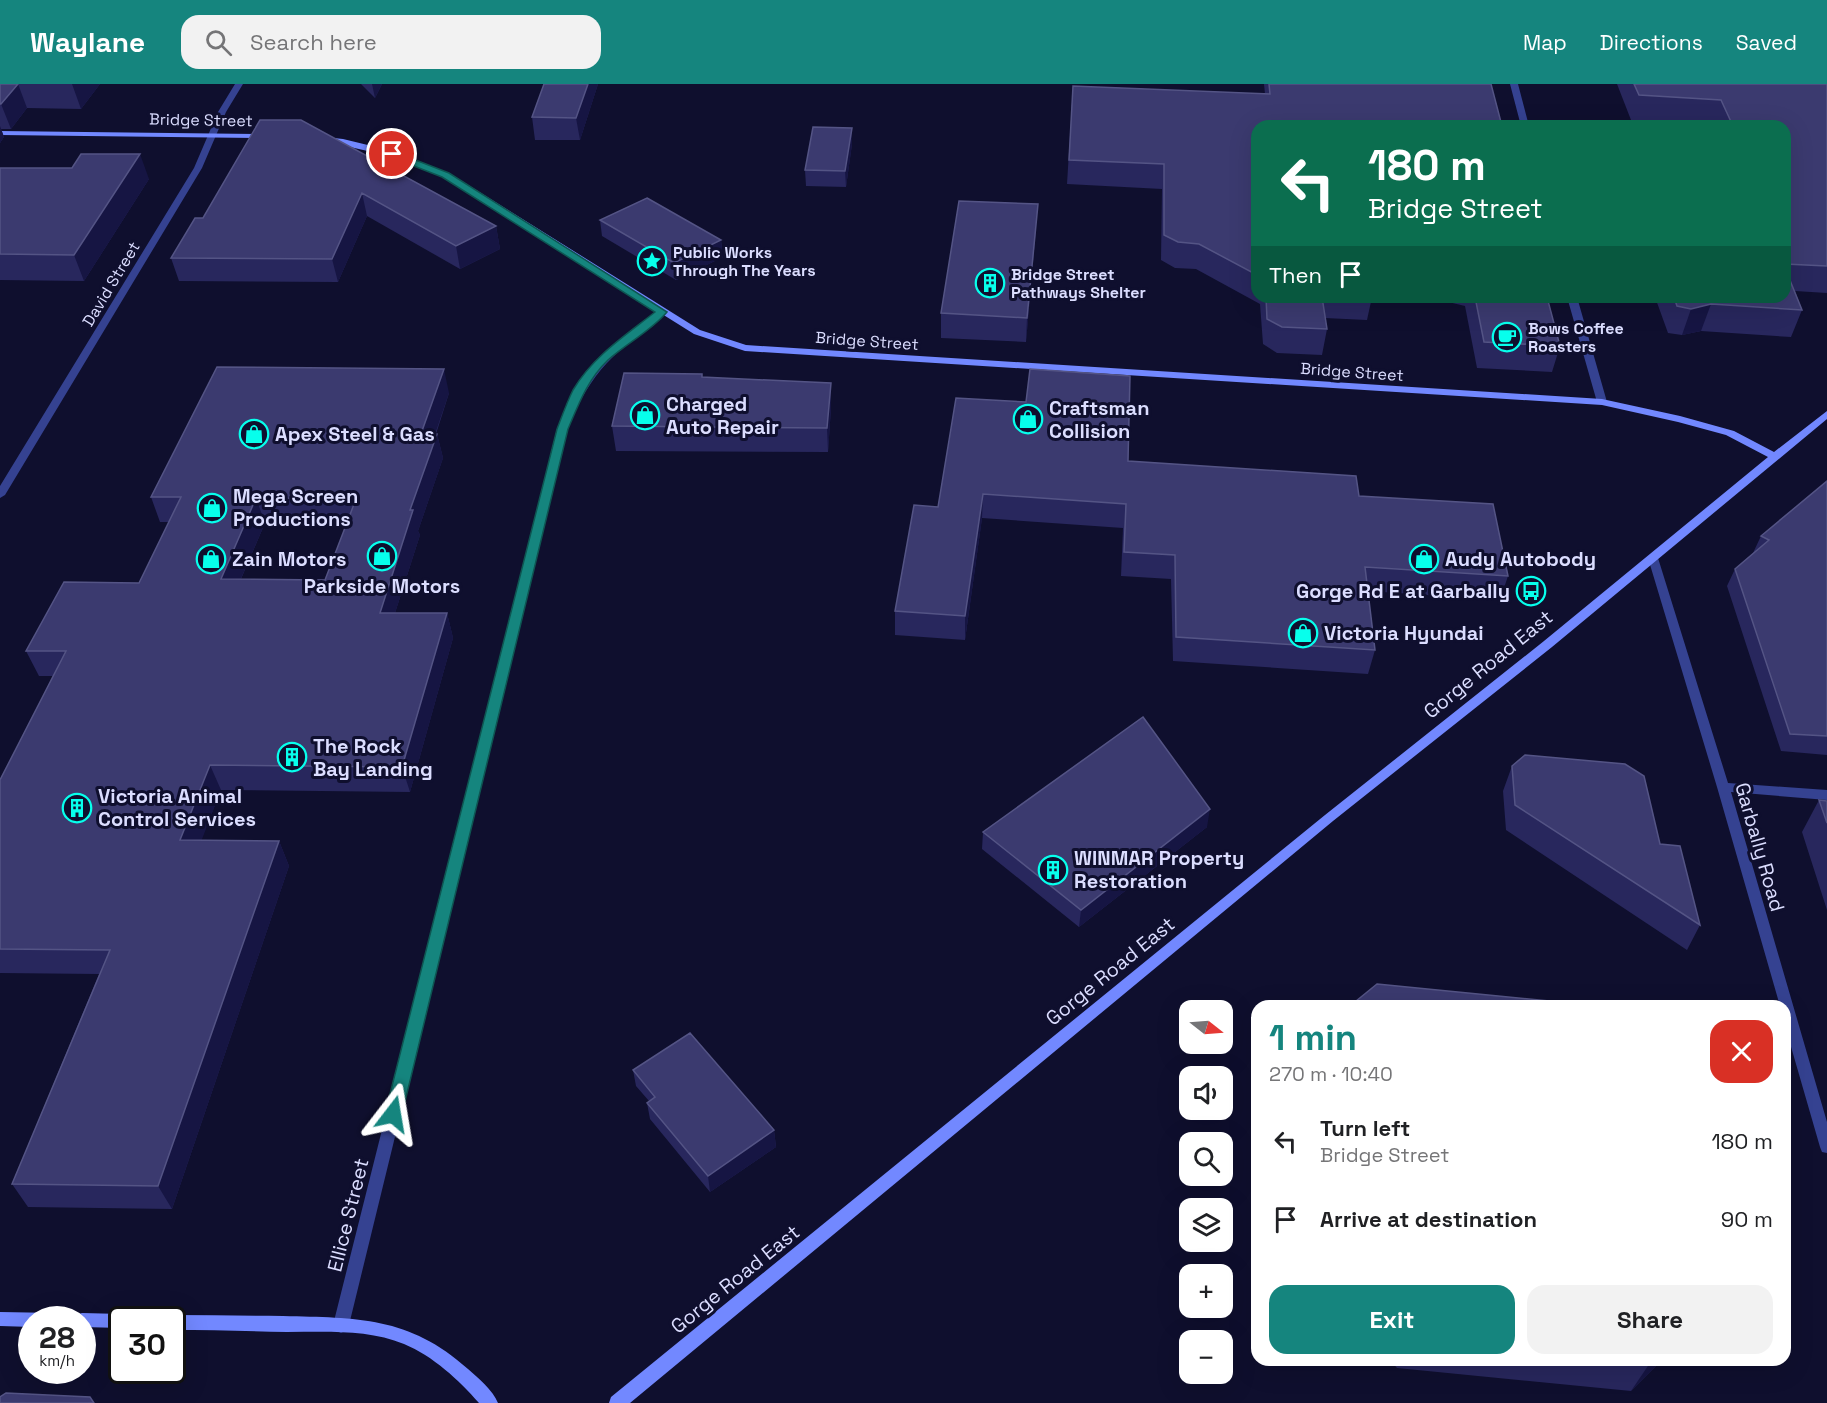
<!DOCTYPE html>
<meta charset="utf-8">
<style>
body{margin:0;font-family:"Space Grotesk",sans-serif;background:#f2f2f2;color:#202124;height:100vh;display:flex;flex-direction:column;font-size:22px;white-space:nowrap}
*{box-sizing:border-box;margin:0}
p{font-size:20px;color:#757577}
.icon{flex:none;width:33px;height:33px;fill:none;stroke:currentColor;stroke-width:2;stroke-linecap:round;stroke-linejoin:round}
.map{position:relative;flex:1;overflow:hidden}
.sheet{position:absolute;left:1251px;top:916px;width:540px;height:366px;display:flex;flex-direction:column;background:#fff;border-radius:18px;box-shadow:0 6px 24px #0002}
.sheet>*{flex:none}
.hud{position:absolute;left:1251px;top:36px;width:540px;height:183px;border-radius:18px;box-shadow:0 6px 24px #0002;background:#0b6e4f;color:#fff;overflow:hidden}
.needle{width:39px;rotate:107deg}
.controls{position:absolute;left:1179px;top:916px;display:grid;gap:12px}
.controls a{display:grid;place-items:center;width:54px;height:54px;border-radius:12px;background:#fff;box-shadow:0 6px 24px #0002;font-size:30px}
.speed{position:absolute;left:18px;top:1222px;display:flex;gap:12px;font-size:30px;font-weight:700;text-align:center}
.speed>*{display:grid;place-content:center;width:78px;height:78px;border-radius:50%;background:#fff;box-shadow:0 6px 24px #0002;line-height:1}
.speed small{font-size:15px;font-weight:400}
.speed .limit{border:3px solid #111;border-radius:9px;background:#fff;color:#111}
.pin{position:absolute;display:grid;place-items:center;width:51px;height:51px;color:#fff;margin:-26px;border:3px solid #fff;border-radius:50%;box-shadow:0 2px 6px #0007}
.me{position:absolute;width:66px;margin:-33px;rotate:14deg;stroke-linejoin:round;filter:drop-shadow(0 0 4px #0008)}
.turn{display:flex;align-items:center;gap:21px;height:126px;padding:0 18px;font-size:27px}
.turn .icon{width:78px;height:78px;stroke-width:2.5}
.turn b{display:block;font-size:42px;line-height:51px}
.then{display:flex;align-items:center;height:57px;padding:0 18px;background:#0003;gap:12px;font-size:22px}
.round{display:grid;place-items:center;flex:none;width:63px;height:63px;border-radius:18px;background:#f2f2f2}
.overview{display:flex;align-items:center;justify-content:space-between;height:102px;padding:0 18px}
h1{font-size:36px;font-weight:600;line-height:45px;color:#15857e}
.button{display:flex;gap:12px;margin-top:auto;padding:12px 18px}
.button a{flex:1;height:69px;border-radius:18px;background:#15857e;color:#fff;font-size:24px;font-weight:600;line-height:69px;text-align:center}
.button a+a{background:#f2f2f2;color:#202124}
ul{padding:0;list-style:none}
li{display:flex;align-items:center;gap:18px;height:78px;padding:0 18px}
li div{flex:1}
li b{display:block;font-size:22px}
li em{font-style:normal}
header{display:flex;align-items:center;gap:36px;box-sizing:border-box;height:84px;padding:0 30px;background:#15857e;color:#fff}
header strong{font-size:28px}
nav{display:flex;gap:33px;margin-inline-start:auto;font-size:21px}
.search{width:420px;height:54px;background:#f2f2f2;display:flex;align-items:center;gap:15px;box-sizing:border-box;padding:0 21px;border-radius:18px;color:#757577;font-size:22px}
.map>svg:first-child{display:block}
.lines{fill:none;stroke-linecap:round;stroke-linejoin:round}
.street{fill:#354291;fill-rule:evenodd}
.secondary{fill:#7288ff;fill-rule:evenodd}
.wall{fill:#28275d;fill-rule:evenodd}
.shaded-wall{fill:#161543}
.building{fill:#3b3a6f;stroke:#545485;stroke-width:1.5;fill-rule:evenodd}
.route{fill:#15857e;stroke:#0e5652;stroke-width:1.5}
.labels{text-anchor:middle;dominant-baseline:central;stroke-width:6;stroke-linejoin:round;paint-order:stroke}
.far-street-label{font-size:16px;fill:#dbddff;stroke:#0f0f2e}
.far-poi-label{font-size:16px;font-weight:bold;fill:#dbddff;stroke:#0f0f2e;text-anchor:start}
.poi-label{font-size:20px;font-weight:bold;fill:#dbddff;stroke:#0f0f2e;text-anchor:start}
.street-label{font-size:20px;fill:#dbddff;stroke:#0f0f2e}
</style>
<header>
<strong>Waylane</strong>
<div class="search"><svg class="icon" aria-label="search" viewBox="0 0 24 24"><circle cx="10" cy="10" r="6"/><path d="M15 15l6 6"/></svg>Search here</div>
<nav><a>Map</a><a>Directions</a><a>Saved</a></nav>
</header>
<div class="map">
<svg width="1827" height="1319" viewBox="0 0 1827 1319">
<rect width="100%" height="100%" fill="#0f0f2e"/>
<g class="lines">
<path class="street" d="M235,0h8l-17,28 -24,56 -197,327 -5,3v-12l194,-318 24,-56z
M1510,0h8l11,42h-8z
M1567,213h10l30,105 -2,2h-6l-2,-2z
M662,225l3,1v4c-49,38 -74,55 -97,115l-219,896 -2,5 -6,3 -6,-3 -2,-5 225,-896c18,-45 39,-71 78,-101 8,-6 16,-15 26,-19z
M1653,471l5,3 70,225 99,7v10l-96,-8 96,330v31l-5,-1 -2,-5 -35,-121v-20h-5l-63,-219 -69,-229z"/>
<path class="secondary" d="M0,47l265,3 4,2 -4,2 -265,-3z
M324,53l19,2 33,8 73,26 251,157 46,15 856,54 78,17 54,15 40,21 53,-41v8l-275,228 -219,174 -703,582h-21l2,-6 714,-582 219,-174 224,-184 -42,-22 -48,-13 -76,-17 -857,-54 -51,-17 -251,-157 -58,-22 -61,-14z
M0,1228l57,1 6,2 2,5h-33v7l-32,-1z
M82,1229l40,1 6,2 1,4h-7v8l-40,-1v-7h-8l2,-5z
M172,1231c37,0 74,1 111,1 74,2 126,0 185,53 10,9 25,21 30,34h-19c-20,-23 -46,-47 -75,-59 -36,-15 -79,-12 -117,-12 -38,-1 -76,-2 -115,-2v-10h-7l1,-3z"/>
</g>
<path class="wall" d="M0,0h100l-19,25 -54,-1 -16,21h-10l3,8 -4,6z
M361,0h21l-7,14z
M544,0h54l-18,56h-45l-3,-23z
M1264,0h227l-234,42v171h115l-5,23 -42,-2 2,11 -5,26 -45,-2 -14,-9 -3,-40 -64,-35 -21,-1 -14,-8 1,-71 -95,-5 6,-98 192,8z
M1617,0h210v209l-32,-2 7,19 -11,27 -90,-6 -19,4 -14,-2 -13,-36h130v-171h-72v-1l-82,-5z
M260,36l236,106 4,23 -40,20 -93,-53 -29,66 -159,-1 -8,-23 32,-40z
M852,44v16l-6,43 -40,-1 -1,-16z
M0,84l149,11 -65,102 -84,-1z
M600,136l121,20 2,17 -47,23 -74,-44z
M1036,144l-10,114 -85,-4v-25z
M1390,213h157l13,49 -8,26 -75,-4 -12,-62 -25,-6z
M702,290v3l129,31 -3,44 -212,-1 -4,-25z
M449,309l-13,41h1l6,24 -25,73 2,4 -25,78h52l6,25 -43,154 -189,-2 -20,50 78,1 10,25 -117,343 -144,-2 -16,-23 87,-210 -99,-1v-193l53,-104h-14l-13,-25 113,-68 30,-61h-9l-9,-25zM265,439h82l-22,57 -84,-1z
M956,314l172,63 231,35 149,80 -8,24 -132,-9 7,59 -7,24 -195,-13 -2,-82 -50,-3 2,-48 -141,-10 -17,122 -70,-5v-24l43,-104z
M1827,397v274l-46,-4 -54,-165 8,-17 18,-16 8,-17z
M1512,682l148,78 40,81 -13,25 -181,-120 -3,-39z
M1819,716l8,1v109l-25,-78z
M1207,743l-128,100 -97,-78 1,-17z
M633,986l141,60 2,17 -66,45 -60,-73 -3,-16 2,-2 -13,-15z
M1390,1276h272l-31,31 -234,-23z"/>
<path class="shaded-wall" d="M18,0l9,24 -16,21 -10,-25z
M72,0h28l-19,25z
M372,0h10l-7,14z
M588,0h10l-18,56 -4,-22z
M0,42l4,11 -4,6z
M852,44v16l-6,43 -1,-16z
M140,70l9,25 -65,102 -10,-26z
M362,109l5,23 -29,66 -6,-23z
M1038,120l-2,24 -10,114 1,-24z
M496,142l4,23 -40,20 -4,-23z
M721,156l2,17 -47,23 -2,-17z
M1711,220l-10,27 -19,4 9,-26z
M444,285l5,24 -21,62 -6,-24z
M831,299v25l-3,44 -1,-24z
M437,350l6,24 -25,73 2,4 -33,103 -7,-25 30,-103z
M983,410l-1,24 -17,122v-24z
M256,414l9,25 -35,81 -9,-25z
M447,529l6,25 -43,154 -8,-25z
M210,681l11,25 -29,75 -12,-25z
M1210,725l-3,18 -128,100 2,-17z
M279,757l10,25 -117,343 -14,-23z
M774,1046l2,17 -66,45 -2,-16z
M1652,1276h10l-31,31z"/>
<path class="building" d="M0,0h18l-17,20h-1z
M544,0h44l-12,34 -44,-1z
M1269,0h222l11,42h-245v149l-58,-31 -21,-2 -14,-7v-71l-95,-4 4,-74 197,8z
M1634,0h193v182l-42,-2v-138h-52l-12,-26 -82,-5z
M260,36h41l195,106 -40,20 -94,-53 -30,66 -161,-1 24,-40h8z
M813,43l39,1 -7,43 -40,-1z
M81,70h59l-66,101 -74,-1v-86h72z
M647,114l74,42 -47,23 -74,-43z
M959,117l79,3 -11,114 -86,-5z
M1785,184l17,42 -91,-6 -20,5 -14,-3 -3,-9h111z
M1266,213h56l5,32 -45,-2 -15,-8z
M1475,213h72l13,49 -76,-4z
M217,283l227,2 -22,62 15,3 -27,76h3l-33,103h67l-45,154 -192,-2 -30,75 99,1 -121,345 -146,-2 98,-234 -110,-1v-169l66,-129h-40l38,-69 75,1 42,-86h-30zM256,414l100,1 -31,81 -104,-1z
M1030,285l100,7 -2,85 228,15 3,20 134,8 15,72 -143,-9 10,83 -199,-13 -1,-82 -51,-3 2,-48 -143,-10 -18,122 -70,-5 19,-106 24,2 18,-109 70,4z
M624,289l78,1v3l129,6 -4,45 -215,-2z
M1827,397v255l-37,-2 -55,-165 34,-29 -8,-4z
M1143,633l67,92 -129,101 -98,-78z
M1525,671l100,9 19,12 16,68 20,2 20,79 -185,-120 -3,-39z
M1819,716l8,1v22z
M1377,900l213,21 2,1h-242z
M690,949l84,97 -66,46 -61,-73 8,-6 -22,-27z
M6,1309l84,4 4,6h-94v-6z"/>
<path class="route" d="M388,68h7l54,21 218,139c-16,19 -40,31 -59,48 -20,19 -29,43 -40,69l-166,685 -3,5 -6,2 -5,-2 -3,-5 172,-685c5,-13 10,-27 16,-39 20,-34 53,-55 82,-78l-213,-135 -54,-21z"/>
<defs>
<g id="sight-ring" transform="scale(1.5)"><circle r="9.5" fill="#0f0f2e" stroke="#07ffec" stroke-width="1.5"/><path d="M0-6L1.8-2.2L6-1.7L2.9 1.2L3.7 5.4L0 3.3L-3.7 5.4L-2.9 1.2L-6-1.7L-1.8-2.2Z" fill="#07ffec"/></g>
<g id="building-ring" transform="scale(1.5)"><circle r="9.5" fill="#0f0f2e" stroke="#07ffec" stroke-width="1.5"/><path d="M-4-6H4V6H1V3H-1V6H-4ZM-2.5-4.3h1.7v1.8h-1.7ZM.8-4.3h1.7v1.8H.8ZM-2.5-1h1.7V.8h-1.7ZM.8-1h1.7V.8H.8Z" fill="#07ffec"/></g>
<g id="cafe-ring" transform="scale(1.5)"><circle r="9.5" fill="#0f0f2e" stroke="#07ffec" stroke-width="1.5"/><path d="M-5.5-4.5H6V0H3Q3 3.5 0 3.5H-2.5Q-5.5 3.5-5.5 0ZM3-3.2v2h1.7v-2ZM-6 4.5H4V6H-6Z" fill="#07ffec"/></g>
<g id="shop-ring" transform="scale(1.5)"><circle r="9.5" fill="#0f0f2e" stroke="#07ffec" stroke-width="1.5"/><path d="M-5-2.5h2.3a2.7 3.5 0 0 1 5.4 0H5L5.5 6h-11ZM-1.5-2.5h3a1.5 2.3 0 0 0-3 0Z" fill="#07ffec"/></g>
<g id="bus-ring" transform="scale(1.5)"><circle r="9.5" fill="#0f0f2e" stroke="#07ffec" stroke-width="1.5"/><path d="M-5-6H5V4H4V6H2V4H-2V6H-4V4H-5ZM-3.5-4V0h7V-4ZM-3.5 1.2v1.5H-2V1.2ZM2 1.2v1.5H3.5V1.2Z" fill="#07ffec"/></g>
</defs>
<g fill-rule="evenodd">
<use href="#sight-ring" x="652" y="177"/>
<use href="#building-ring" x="990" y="199"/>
<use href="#cafe-ring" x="1507" y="253"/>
<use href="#shop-ring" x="645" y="331"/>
<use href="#shop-ring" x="1028" y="335"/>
<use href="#shop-ring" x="254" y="350"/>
<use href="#shop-ring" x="212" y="424"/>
<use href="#shop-ring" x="382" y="472"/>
<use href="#shop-ring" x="211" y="475"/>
<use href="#shop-ring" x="1424" y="475"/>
<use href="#bus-ring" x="1531" y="507"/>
<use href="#shop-ring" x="1303" y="549"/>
<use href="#building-ring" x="292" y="673"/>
<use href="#building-ring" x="77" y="724"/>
<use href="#building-ring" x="1053" y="786"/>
</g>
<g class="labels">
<g class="far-street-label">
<text transform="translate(201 36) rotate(1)">Bridge Street</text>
<text transform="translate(111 200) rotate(-59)">David Street</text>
<text transform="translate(867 257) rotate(4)">Bridge Street</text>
<text transform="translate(1352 288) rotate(4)">Bridge Street</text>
</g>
<g class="far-poi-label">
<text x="673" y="168">Public Works<tspan x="673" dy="18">Through The Years</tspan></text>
<text x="1011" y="190">Bridge Street<tspan x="1011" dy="18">Pathways Shelter</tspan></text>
<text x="1528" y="244">Bows Coffee<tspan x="1528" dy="18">Roasters</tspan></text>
</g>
<g class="poi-label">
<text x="666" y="320">Charged<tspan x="666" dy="23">Auto Repair</tspan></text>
<text x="1049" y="324">Craftsman<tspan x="1049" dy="23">Collision</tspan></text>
<text x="275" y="350">Apex Steel &amp; Gas</text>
<text x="233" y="412">Mega Screen<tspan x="233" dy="23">Productions</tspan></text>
<text x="232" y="475">Zain Motors</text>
<text x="1445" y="475">Audy Autobody</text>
<text x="382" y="502" text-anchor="middle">Parkside Motors</text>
<text x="1510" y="507" text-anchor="end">Gorge Rd E at Garbally</text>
<text x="1324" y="549">Victoria Hyundai</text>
<text x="313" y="662">The Rock<tspan x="313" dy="23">Bay Landing</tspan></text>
<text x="98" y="712">Victoria Animal<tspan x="98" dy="23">Control Services</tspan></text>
<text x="1074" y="774">WINMAR Property<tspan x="1074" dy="23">Restoration</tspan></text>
</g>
<g class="street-label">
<text transform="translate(1488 580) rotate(-39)">Gorge Road East</text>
<text transform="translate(1760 763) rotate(74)">Garbally Road</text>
<text transform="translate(1110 887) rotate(-39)">Gorge Road East</text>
<text transform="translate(348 1131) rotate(-76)">Ellice Street</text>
<text transform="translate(735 1195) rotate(-39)">Gorge Road East</text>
</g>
</g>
</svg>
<div class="controls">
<a><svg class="needle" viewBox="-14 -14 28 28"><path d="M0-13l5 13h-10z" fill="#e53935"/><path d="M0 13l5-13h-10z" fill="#757577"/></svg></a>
<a><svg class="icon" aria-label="sound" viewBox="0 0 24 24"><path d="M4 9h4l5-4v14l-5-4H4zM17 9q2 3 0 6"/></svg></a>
<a><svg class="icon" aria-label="search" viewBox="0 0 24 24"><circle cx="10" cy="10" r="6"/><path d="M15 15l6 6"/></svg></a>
<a><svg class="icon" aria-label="layers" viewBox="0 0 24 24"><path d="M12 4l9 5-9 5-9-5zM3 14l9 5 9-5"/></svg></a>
<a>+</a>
<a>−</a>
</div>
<div class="speed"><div>28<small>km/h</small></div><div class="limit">30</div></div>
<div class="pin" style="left:392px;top:70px;background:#d93025"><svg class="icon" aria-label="arrive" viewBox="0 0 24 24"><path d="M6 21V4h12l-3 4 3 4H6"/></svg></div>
<svg class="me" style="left:393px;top:1030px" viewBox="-20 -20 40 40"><path d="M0-17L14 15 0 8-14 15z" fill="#15857e" stroke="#fff" stroke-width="4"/></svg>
<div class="hud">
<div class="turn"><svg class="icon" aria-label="left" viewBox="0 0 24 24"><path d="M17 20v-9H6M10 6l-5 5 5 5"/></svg><div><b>180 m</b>Bridge Street</div></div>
<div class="then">Then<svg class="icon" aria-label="arrive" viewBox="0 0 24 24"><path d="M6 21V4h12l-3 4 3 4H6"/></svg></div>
</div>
<section class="sheet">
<div class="overview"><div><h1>1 min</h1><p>270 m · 10:40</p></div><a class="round" style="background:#d93025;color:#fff"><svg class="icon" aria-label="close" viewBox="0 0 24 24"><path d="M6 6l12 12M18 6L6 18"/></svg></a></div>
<ul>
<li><svg class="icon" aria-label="left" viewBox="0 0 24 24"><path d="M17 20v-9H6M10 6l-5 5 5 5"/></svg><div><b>Turn left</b><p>Bridge Street</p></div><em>180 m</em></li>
<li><svg class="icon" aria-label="arrive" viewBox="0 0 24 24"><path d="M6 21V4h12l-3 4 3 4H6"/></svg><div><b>Arrive at destination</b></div><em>90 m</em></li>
</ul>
<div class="button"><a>Exit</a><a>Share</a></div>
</section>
</div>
